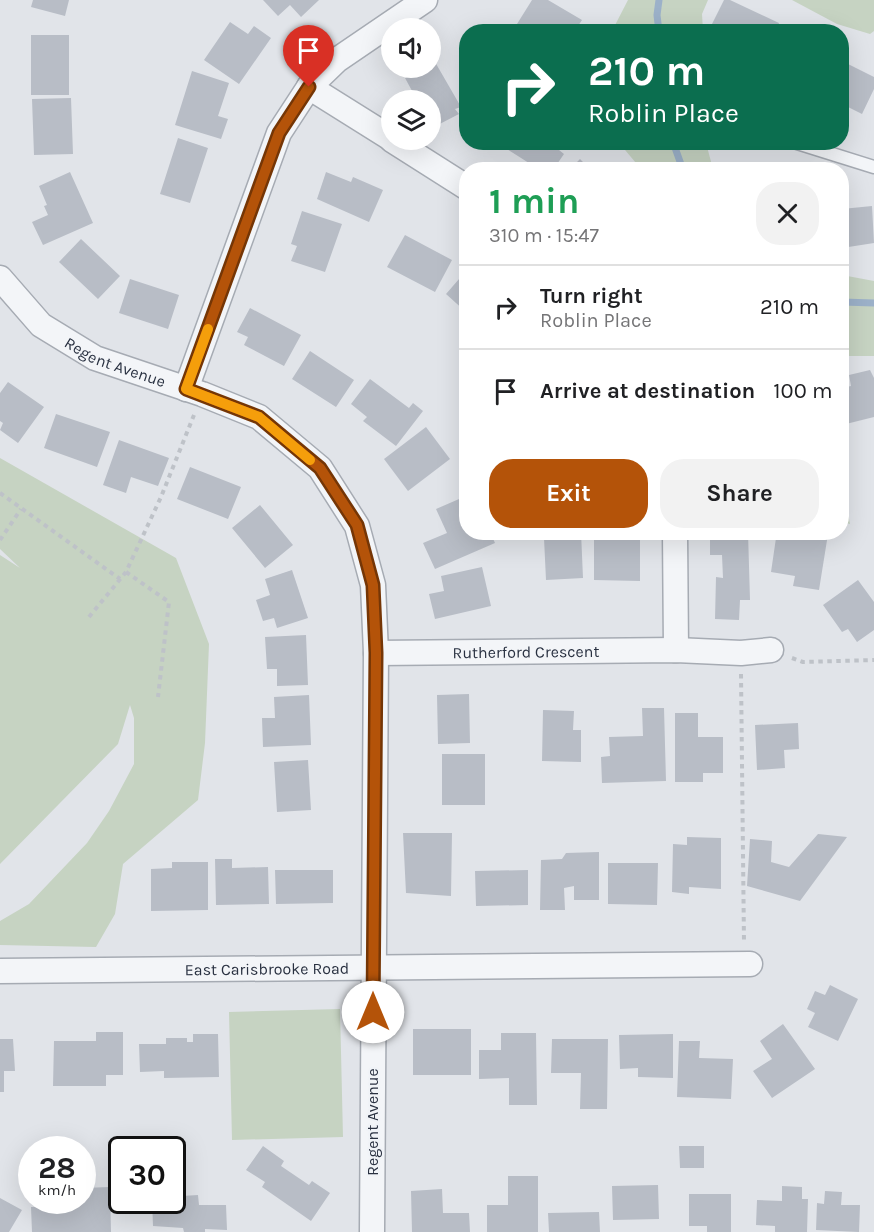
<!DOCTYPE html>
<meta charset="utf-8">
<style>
body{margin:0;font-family:Karla,sans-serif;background:#f2f2f2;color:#202124;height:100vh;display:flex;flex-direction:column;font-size:22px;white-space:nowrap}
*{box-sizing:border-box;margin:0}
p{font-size:20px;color:#757577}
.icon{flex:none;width:33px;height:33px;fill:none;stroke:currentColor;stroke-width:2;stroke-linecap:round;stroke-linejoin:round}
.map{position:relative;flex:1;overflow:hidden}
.drawer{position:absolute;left:459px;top:162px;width:390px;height:378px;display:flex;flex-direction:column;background:#fff;border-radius:24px;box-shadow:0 6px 24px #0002}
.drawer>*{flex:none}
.banner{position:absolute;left:459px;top:24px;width:390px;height:126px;border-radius:24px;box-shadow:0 6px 24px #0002;background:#0b6e4f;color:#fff;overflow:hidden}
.buttons{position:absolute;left:381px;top:18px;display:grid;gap:12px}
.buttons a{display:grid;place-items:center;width:60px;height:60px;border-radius:50%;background:#fff;box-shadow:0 6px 24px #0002;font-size:30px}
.speed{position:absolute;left:18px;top:1136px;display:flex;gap:12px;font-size:30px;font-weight:700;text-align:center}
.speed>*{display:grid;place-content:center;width:78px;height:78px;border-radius:50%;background:#fff;box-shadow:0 6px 24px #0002;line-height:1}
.speed small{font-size:15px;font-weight:400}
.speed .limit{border:3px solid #111;border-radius:9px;background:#fff;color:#111}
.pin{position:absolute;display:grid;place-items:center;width:51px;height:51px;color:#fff;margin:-62px -26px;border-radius:50% 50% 50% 0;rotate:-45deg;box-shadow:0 0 6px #0007}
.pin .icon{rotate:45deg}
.me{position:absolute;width:66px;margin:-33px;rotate:0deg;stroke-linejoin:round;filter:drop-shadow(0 0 4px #0008)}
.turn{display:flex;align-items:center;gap:21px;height:126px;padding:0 30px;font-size:27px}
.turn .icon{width:78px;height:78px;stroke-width:2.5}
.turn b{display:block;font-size:42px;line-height:51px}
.round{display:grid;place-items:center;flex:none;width:63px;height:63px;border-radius:24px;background:#f2f2f2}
.headline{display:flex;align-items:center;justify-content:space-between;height:102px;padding:0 30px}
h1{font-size:36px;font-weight:700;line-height:45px;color:#1e9e55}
.cta{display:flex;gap:12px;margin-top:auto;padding:12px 30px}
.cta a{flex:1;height:69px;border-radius:24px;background:#b45309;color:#fff;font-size:24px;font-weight:700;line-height:69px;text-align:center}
.cta a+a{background:#f2f2f2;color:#202124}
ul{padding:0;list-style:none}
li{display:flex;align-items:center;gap:18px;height:84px;padding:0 30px;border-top:2px solid #e0e0e0}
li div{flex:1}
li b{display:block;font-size:22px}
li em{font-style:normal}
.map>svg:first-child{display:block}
.green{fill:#c6d3c2}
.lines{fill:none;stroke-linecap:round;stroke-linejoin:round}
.stream{stroke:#9cb1c9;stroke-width:7}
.building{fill:#b8bdc6}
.service-casing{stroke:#a6abb3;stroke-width:15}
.minor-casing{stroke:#a6abb3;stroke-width:27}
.path{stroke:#bec2c8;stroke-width:4;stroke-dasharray:4.5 4.5;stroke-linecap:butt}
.service{stroke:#f3f5f8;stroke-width:12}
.minor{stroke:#f3f5f8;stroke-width:24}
.route-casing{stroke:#753606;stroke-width:15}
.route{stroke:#b45309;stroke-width:10}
.slow{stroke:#f59e0b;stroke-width:10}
.labels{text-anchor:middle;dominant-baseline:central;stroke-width:4.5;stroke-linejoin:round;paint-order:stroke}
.street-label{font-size:16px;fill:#293141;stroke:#f0f3f7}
</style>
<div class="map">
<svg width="874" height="1232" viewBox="0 0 874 1232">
<rect width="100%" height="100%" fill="#e1e4e9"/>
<path class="green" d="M628,0h80l-6,14 1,17h-91z
M792,0h82v31l-4,3 -33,-10z
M603,143h103l7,26h-72l-21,-25z
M842,275l32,6v75h-32z
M0,458l176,100 33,86 -4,99 -7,57 -75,64 -8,50 -19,33 -96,-2v-24l29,-17 58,-61 22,-32 25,-47v-46l-4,-13 -12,39 -118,120v-309l20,13 -20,-19z
M842,482l8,42 -8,-2z
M340,1009l3,128 -111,3 -3,-128z"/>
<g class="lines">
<path class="stream" d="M659,32l-2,-17 2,-15
M673,142l10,28
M842,302l32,1"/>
</g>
<path class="building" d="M33,0h36l-4,16 -34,-9z
M263,0h56l-18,17 -11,-12 -12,11z
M532,0h16l34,20 -8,12h-62z
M724,0h6l49,23 -3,9h-68z
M230,22l18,12 6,-8 17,12 -32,46 -35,-24z
M31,35h38v60h-38z
M842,61l32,16v12l-12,25 -20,-10z
M435,62l26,45 -6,2 4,5 -29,15v-29h-13l-12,-22 20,-10h5v-3z
M192,71l37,12 -11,33 10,3 -7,20 -46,-14z
M71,98l2,56 -39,1 -2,-56z
M178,138l30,10 -18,55 -30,-9z
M496,142h53l15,12 -11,16h-13z
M580,159l11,11h-22z
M70,172l23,51 -50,22 -11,-23 16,-7 -4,-9 3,-1 -8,-19z
M326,172l25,10 2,-5 30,13 -14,32 -52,-23z
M872,206l2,37 -32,5v-39z
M302,211l40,13 -17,48 -34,-11 6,-15 -6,-2z
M405,235l47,25 -17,32 -48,-25z
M81,239l39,37 -22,23 -39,-37z
M466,271v41l-20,-18z
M130,279l49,16 -11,34 -49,-16z
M250,308l51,27 -17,31 -40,-21 4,-8 -11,-5z
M310,351l44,29 -18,27 -44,-28z
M870,370l4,8v39l-32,8v-37l9,-2 -2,-11z
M370,379l39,29 4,-5 10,8 -27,35 -33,-25 4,-4 -16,-13z
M8,382l36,25 -26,36 -18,-13 3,-7 -3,-2v-28z
M56,414l54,18 -13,35 -53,-19z
M426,427l24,32 -42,32 -24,-32z
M119,440l50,18 -11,28 -27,-9 -5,16 -23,-8z
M190,467l51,20 -13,32 -51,-20z
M466,496v36h24l5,11 -60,26 -12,-26 24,-10 -11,-24z
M260,505l33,40 -28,23 -33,-40z
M559,532h22l2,46 -37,2 -2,-42 15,-1z
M710,532h38l2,68h-10l-1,20 -24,-1 1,-42 7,1 -1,-23h-12z
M794,532l34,2 -9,56 -26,-4 2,-10 -24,-4 5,-34 16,2z
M594,537h46v44l-46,-1z
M482,567l9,39 -56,13 -6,-25 15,-3 -3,-15z
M292,570l16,48 -31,10 -3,-10 -11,3 -7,-21 14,-5 -5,-16z
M858,580l16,22v28l-17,12 -9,-13 -6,3 -19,-27z
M306,635l2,50 -31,1v-17h-10l-2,-32z
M469,694l1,49 -32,1 -1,-49z
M309,695l2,50 -48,2 -1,-29h13l-1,-21z
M642,708h22l2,73 -64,2 -1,-26 9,-1 -1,-19 34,-1z
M543,710l31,1 -1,19h8v32l-39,-1z
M675,713h23v24h25v36h-20v9h-28z
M798,723l1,26 -15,1 1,18 -28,2 -2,-45z
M442,754h43v51h-43z
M308,760l3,50 -34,2 -3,-50z
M403,833h49l-1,63 -45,-3z
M818,834l29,3 -47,64 -53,-15 3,-47 22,2 -1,21 18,5z
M687,837l34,1v51l-32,-2v7l-17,-2 1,-48 14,1z
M599,852v48h-25v-14l-10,2 1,22h-25l1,-50 21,-1 4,-6z
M215,859h17v9l36,-1 1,37 -53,1z
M172,862h36v48l-57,1v-42l21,-1z
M608,863h50l-1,42 -49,-1z
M275,870h58v33l-57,1z
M528,870v35l-52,1 -1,-35z
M830,985l28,14 -20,42 -30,-14 7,-14 -8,-4 8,-18 10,4z
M783,1024l32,45 -43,29 -19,-27 19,-12 -12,-18z
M413,1029h58v46h-58z
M96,1032h27v43h-17v11h-53l1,-45h42z
M501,1033h35l1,72h-28v-27l-30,1v-29h22z
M193,1034h25l1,43 -55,1v-7l-24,1 -1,-28h27v-6h21v4h6z
M673,1034v44l-35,-1v-9l-18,1 -1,-34z
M0,1039h13l2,32h-11v21h-4z
M552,1039h56l-1,70h-27l1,-36h-30z
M679,1041h21l-1,17 34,1 -2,40 -54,-2z
M263,1146l21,15 -3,5 28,19 3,-4 18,12 -19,28 -49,-34 3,-5 -19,-12z
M679,1146h25v22h-24z
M508,1176h30v56h-51v-27h21z
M658,1185l1,34 -46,1 -1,-34z
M782,1186l20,1v12h6l-1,33h-32v-6l-19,-1 1,-25 25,1z
M110,1187l1,45h-79l-1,-25 47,-1v-6h4v-12z
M172,1189l10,1v6l16,-1 1,10h27l1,25 -22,-1v3h-21l-1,-4 -30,-2 -1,-26h20z
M442,1189l1,24h26l1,19h-58l-1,-41z
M825,1191l17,1 -1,13h19l-1,27 -43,-2 1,-27 7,1z
M689,1194h42v38h-24v-6h-18z
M0,1198l22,12 -13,22h-9z
M599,1212l1,20h-51l-1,-19z"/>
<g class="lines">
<g class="service-casing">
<path id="service" d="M794,142l80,25"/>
</g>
<g class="minor-casing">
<g id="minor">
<path d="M309,87l83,52"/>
<path d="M392,140l74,47"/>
<path id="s1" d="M0,278l41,47 54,33 107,36 57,23 61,51 37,58 16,59 3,68 -4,579"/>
<path d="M186,389l93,-256 30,-46 28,-27 88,-60"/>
<path d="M675,532l1,118"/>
<path id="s2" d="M376,653l300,-3 65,3 30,-3"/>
<path id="s3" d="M0,971l750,-7"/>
</g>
</g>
<path class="path" d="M0,493l120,86
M0,540l21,-31
M126,572l43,30 -11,95
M89,617l37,-45 35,-75 33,-82
M792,658l11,4 71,-2
M741,674l3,269"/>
<use href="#service" class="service"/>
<use href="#minor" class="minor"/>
</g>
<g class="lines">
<g class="route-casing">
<path id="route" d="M309,87l-30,46 -93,256 73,28 61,51 37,57 16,60 3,68 -3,359"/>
</g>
<use href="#route" class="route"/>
<path class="slow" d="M208,329l-22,60 73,28 51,43"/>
</g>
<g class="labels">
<g class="street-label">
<text stroke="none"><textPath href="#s1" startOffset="146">Regent Avenue</textPath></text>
<text stroke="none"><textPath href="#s2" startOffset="150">Rutherford Crescent</textPath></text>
<text stroke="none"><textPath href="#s3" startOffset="267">East Carisbrooke Road</textPath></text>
<text transform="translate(372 1122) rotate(-90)">Regent Avenue</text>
</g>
</g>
</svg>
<div class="buttons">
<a><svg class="icon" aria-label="sound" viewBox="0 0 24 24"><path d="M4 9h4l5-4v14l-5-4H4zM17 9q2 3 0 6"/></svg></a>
<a><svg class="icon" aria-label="layers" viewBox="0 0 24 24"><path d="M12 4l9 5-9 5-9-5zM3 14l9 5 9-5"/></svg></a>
</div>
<div class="speed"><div>28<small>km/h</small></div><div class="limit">30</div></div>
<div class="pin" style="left:309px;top:87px;background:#d93025"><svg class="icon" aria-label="arrive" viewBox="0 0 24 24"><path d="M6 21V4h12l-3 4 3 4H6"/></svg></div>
<svg class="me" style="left:373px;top:1012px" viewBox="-20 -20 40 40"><circle r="19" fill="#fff"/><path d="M0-13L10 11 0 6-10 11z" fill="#b45309"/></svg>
<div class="banner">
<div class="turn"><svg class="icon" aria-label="right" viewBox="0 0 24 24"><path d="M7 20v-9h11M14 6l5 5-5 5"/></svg><div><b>210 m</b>Roblin Place</div></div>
</div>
<section class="drawer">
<div class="headline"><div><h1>1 min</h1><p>310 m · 15:47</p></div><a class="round"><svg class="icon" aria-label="close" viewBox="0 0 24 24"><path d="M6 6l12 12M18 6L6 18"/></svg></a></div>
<ul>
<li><svg class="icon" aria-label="right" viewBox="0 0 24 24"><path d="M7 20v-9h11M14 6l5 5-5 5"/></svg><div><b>Turn right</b><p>Roblin Place</p></div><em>210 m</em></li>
<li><svg class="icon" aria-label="arrive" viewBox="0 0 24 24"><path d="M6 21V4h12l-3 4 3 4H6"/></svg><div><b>Arrive at destination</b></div><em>100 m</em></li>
</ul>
<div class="cta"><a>Exit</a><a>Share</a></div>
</section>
</div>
